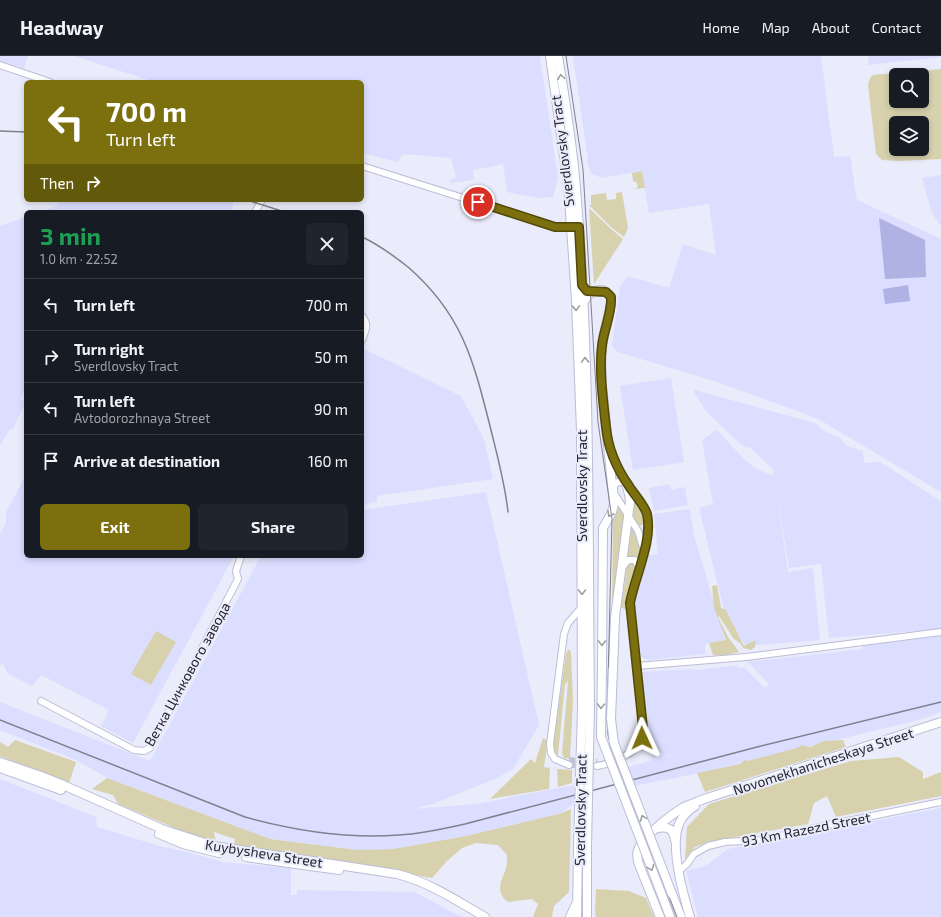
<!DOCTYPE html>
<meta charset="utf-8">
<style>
body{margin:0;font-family:"Exo 2",sans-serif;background:#20242c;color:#f1f3f6;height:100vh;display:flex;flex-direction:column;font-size:15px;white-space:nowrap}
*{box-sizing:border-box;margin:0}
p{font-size:13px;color:#9ea1a6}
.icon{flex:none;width:22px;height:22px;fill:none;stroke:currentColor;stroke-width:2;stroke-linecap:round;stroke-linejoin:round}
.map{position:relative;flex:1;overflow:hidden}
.panel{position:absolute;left:24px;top:154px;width:340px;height:348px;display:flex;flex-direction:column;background:#171b24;border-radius:6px;box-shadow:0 2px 6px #0003}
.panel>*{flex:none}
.guide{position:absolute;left:24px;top:24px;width:340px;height:122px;border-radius:6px;box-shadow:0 2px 6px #0003;background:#7c700e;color:#fff;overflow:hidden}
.tools{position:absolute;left:889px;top:12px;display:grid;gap:8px}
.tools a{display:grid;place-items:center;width:40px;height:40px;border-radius:6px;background:#171b24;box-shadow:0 2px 6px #0003;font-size:20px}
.pin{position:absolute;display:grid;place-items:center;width:34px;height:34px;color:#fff;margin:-17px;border:2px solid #fff;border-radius:50%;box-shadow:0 1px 4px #0007}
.me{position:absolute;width:44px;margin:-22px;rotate:359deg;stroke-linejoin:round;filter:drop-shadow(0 0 3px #0008)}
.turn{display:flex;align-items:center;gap:14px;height:84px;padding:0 16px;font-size:18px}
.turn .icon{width:52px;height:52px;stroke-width:2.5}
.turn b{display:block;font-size:28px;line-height:34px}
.then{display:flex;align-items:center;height:38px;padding:0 16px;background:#0003;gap:8px;font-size:15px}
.round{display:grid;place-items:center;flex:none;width:42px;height:42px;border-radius:6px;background:#20242c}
.headline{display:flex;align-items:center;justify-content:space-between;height:68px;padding:0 16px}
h1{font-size:24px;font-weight:700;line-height:30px;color:#1e9e55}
.primary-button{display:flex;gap:8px;margin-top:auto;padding:8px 16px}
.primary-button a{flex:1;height:46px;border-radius:6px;background:#7c700e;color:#fff;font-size:16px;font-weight:700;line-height:46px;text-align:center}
.primary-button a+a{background:#20242c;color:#f1f3f6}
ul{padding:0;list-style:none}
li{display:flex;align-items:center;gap:12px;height:52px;padding:0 16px;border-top:1px solid #363941}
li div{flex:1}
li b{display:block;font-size:15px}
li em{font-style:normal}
header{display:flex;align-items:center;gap:24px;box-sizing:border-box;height:56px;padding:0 20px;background:#171b24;border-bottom:1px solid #363941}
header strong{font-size:19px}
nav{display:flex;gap:22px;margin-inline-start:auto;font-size:14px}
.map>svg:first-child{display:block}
.built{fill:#dcdeff}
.green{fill:#d7d2ad;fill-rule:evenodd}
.water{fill:#afb2e2}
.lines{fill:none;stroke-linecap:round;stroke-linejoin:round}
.minor-tunnel{stroke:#c3c4d3;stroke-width:6;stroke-dasharray:6 3;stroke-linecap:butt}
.minor-casing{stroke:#bbbdd6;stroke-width:8}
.major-casing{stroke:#bbbdd6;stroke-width:10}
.minor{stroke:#fff;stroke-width:6}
.major{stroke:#fff;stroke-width:8}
.tram{stroke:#80818e;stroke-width:1}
.rail{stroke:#80818e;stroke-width:1.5}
.major-bridge-casing{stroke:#bbbdd6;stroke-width:10;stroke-linecap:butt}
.major-bridge{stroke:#fff;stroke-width:8}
.oneway{stroke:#9e9ea2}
.route-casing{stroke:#514909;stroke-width:10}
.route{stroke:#7c700e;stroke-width:7}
.labels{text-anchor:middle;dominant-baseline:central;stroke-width:4;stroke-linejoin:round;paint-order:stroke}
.street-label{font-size:14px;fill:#272731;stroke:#eaebfb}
</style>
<header>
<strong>Headway</strong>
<nav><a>Home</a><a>Map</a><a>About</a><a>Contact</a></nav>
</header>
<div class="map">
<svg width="941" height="861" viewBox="0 0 941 861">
<rect width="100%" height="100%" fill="#eaebfb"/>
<path class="built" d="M0,0h28l-4,12 -24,-7z
M74,0h466l18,122 -5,19 -14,1 -32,-6 -4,-29 -7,3 -23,4 1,10 -24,3 -1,-2 7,-4 -5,-19 -47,-4 -4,3 -2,5 -36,-9v-71h-207z
M573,0h248l13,101 16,-1 7,44 84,39v253l-121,-72 -17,-7 -86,-31 -99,-30 -6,-6 8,-59 7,-11 42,12 14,-44 33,11 -7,-51 -60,9 -7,-42 -41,7 -10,-5 -4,-12h1z
M869,0h72v1l-73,8z
M941,119v51l-9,-13 -10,-35z
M61,144h173l-2,12h-191l13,-5z
M26,161v170l-6,12 6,3 -13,27 -4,1 -9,16v-220z
M362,292l99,48 23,43 9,40 -116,17v6l-15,3z
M671,322l13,84 -51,8 -13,-84z
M695,334l120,33 9,8 16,7 7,8 16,5 1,12 16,-1 61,39v128l-112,9 -8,-74 -32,4 -14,-87 13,91 25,-4 7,72 -74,6 -21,-32 -26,-106 14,-4 -11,-64 15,-10 26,28 13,11 18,7 -1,-5h2l-26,-24 -2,1 -7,-4 -34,-33 -12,-19z
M26,419v81h208l-101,187 -32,-17 8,-16 -68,-35 -9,11 -25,-13 -4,-9 -3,2v-133l6,-10v-11z
M670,428l1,6 14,-3 3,18 -34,6 -5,-23z
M486,436l53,233 -26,44 -16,9 -64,26 -21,5 64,-5 98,-19 1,17 -13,11 -96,23 -73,13 -36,1 -87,-11 -163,-61 -31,-18 -76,-30v-28l150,59 111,-205h101v-46z
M690,453l4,26 31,105 -20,4v10l-56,6 -9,-3 -7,-52 16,-50 9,-1 -4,-40z
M941,577v79l-22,8 -219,53 -66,13 -9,-18 58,-16 -30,7 -13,-87 53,-3 5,1 39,-5 1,3 6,-1 21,21 4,-4 -22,-23h10l106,-12 -1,-6z
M0,723l96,38 1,10 66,20 24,5 35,10 69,6v27h6v-5l117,2 48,25h-462z
M941,752v109h-243l-12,-46 20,-5 22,-17z"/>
<path class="green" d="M941,13v90l-42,2 -17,-1 -6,-6 -8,-69 2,-7 3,-3zM896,19h26v26h-26zM896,67h26v26h-26z
M642,115l3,17 -11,1 3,-1 1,-3 -2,-3 -3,-1 -1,-8z
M622,136l6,36 -4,9 -13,-10 -22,-22h2v-10l15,-2 1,7 9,-1v-6z
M589,152l22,21 12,10 -29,45z
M634,443c4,8 15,19 7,27 -11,-4 -8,-18 -7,-27z
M619,451l7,10 -14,86 1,-84z
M631,469c7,10 11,22 8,35l-8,-4 -5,3z
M634,506l2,4 -9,27 -1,16 -5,-1 6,-42 2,-3z
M717,529l4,23 5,2 18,36 12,-6 -1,7 -4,3 -8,-2 -2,-4 -8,-6 -14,-22 -1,1 10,20 11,15 -13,3h-13l-4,-12 17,-3 -12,-32 -2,-22z
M156,575l20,11 -25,43 -20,-11z
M569,593l2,3 2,49 -3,58 -6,-1 -2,-5 6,-72 -3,3 -7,72h-3l-2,-8 13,-95z
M543,682l5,3 -4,26 6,1 -1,21 -59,10 41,-40 4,4z
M15,684l61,22 -7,21 -69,-27v-14l8,5z
M843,684l3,7 -141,45 -8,-19 43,-9 5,-4 3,1 49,-13 5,-3 8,2 14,-6z
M899,701l24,15v7l18,-7v24l-105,21 -9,-21 -13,7 -6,21 -100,18 -13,5 -10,13 2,-33 22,-23 142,-43z
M557,713l15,1v13l-14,4z
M107,722l163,61 87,11 36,-1 73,-13 96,-23 9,-4 -2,83 -15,14 -2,11h-19l5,-13 -6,-5 -24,3c-14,-10 -6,-22 -2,-34 1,-4 1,-9 1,-13l-9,-10 -22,-2 -14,5 -15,13 -15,17 -148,-26 -36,-1 -14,-6 1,-6 -21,-7 2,10 -29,-9 -69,-29 -5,-9 -21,-6z
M596,833l33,2 17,7 8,19h-58l-1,-5z"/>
<path class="water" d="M879,162l46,22 1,37 -41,2z
M908,229l2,16 -25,3 -2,-15z"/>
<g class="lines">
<path class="minor-tunnel" d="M569,704l28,2
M569,709l24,1"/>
<g class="minor-casing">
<path id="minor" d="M0,9l50,17
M362,110l193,61 16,1
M255,156l7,-12
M362,260c7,8 4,14 0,24
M622,512l6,-8h7l4,8
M637,610l109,-9 195,-25
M41,645l93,49 10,1 6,-3 88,-169 -2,-8 5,-15
M569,709l-14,-6 -4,-6 -1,-9 14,-110 4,-11 14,-16
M597,710c13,-2 38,-12 44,-25 2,-4 2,-8 2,-13l-13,-125c5,-28 18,-53 17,-81 0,-3 1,-7 0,-10 -3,-7 -15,-21 -20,-28l-3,-2h-6l-4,4v7l24,38 6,20
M680,814l7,-6 7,-10 14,-8 17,-4 37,-2 66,-15 113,-23"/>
</g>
<g class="major-casing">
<path id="major" d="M550,0l18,128 8,116 5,131 1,278
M558,0c7,44 15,89 18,133 15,173 12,346 14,519
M584,246c5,-12 20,-17 27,-5v7l-7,30 -3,22 1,30 12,118 -2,8 -9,16 -1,139
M612,397c5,18 17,29 18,49l-15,115 -2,51
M0,706l41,14 20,8 101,45 52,17 183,28c32,8 60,27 88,43
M0,712l61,22
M657,772c12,-2 16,1 18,12
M159,778l24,10 36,9
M246,801l93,13
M672,838l9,23
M663,842l7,19
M570,861l6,-13
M577,861l1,-70
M587,861v-71
M660,861l-22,-55c0,-4 -2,-8 0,-12 4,-13 34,-36 46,-43 6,-3 13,-5 20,-8l237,-77
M690,861c-7,-23 -20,-71 -11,-93 3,-8 10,-14 16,-18"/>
</g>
<use href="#minor" class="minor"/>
<use href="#major" class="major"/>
<path class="tram" d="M566,0l17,113 15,253 14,97 -5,202 1,14 3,11 66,171"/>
<path class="rail" d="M0,75l26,1
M247,144l38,12
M362,181c16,7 32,19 46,30 54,47 65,92 82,159 7,29 15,57 18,86
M0,664l245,97c51,14 101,22 154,18 22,-1 44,-6 66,-11l292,-77 184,-45"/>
<g class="major-bridge-casing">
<path id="major-bridge" d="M602,611l-1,70 62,161
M613,612l-2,51 3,24 58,151
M587,790l3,-138
M578,791l4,-138"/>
</g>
<use href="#major-bridge" class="major-bridge"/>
</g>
<defs><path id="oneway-chevron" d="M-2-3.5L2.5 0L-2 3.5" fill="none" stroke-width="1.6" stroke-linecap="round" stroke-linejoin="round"/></defs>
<g class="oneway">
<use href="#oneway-chevron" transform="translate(561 21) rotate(-98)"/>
<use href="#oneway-chevron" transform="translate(576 252) rotate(88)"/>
<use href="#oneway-chevron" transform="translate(585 304) rotate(-92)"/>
<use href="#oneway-chevron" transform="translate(610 458) rotate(119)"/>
<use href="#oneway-chevron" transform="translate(582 536) rotate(90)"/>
<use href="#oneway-chevron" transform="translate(602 587) rotate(90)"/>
<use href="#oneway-chevron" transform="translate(601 650) rotate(91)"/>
<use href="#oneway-chevron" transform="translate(643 762) rotate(-111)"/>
<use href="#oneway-chevron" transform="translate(651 812) rotate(69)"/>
</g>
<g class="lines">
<g class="route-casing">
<path id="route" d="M478,146l77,25h24l3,58 5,6 19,1 5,5c1,16 -7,32 -9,48 -3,26 1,55 4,82 2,21 11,42 23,59 4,7 16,20 18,28 6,27 -12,62 -17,89l13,125 -1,10"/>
</g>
<use href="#route" class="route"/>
</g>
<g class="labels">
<g class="street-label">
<text transform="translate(562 95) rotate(-97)">Sverdlovsky Tract</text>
<text transform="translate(581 430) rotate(-90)">Sverdlovsky Tract</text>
<text transform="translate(187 618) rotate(-61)">Ветка Цинкового завода</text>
<text transform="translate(823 705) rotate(-18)">Novomekhanicheskaya Street</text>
<text transform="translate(580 754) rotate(-89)">Sverdlovsky Tract</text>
<text transform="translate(806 773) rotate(-11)">93 Km Razezd Street</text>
<text transform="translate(264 797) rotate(9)">Kuybysheva Street</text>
</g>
</g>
</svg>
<div class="tools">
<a><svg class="icon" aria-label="search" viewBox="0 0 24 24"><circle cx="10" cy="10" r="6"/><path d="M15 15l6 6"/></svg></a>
<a><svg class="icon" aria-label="layers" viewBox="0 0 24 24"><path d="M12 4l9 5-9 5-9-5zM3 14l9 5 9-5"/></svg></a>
</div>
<div class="pin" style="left:478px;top:146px;background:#d93025"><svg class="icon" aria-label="arrive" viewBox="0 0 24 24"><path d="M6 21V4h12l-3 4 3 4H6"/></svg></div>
<svg class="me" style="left:642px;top:682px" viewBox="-20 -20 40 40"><path d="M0-17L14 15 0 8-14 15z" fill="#7c700e" stroke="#fff" stroke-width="4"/></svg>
<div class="guide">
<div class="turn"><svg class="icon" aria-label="left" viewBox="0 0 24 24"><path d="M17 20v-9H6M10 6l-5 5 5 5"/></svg><div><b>700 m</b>Turn left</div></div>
<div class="then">Then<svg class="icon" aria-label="right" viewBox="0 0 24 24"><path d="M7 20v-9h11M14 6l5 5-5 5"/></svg></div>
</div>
<section class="panel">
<div class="headline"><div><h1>3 min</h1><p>1.0 km · 22:52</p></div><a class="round"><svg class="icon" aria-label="close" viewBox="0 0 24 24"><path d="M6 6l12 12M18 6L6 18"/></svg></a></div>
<ul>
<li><svg class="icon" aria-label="left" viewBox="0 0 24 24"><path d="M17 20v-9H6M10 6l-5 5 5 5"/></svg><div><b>Turn left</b></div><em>700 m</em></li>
<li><svg class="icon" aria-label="right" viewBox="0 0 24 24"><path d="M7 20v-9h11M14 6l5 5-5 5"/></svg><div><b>Turn right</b><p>Sverdlovsky Tract</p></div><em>50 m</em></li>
<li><svg class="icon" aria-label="left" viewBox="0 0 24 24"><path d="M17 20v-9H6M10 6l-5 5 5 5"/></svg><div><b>Turn left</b><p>Avtodorozhnaya Street</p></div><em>90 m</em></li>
<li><svg class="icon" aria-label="arrive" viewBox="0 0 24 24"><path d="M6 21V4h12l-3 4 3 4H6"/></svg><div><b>Arrive at destination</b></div><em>160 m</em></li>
</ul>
<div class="primary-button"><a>Exit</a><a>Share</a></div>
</section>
</div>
